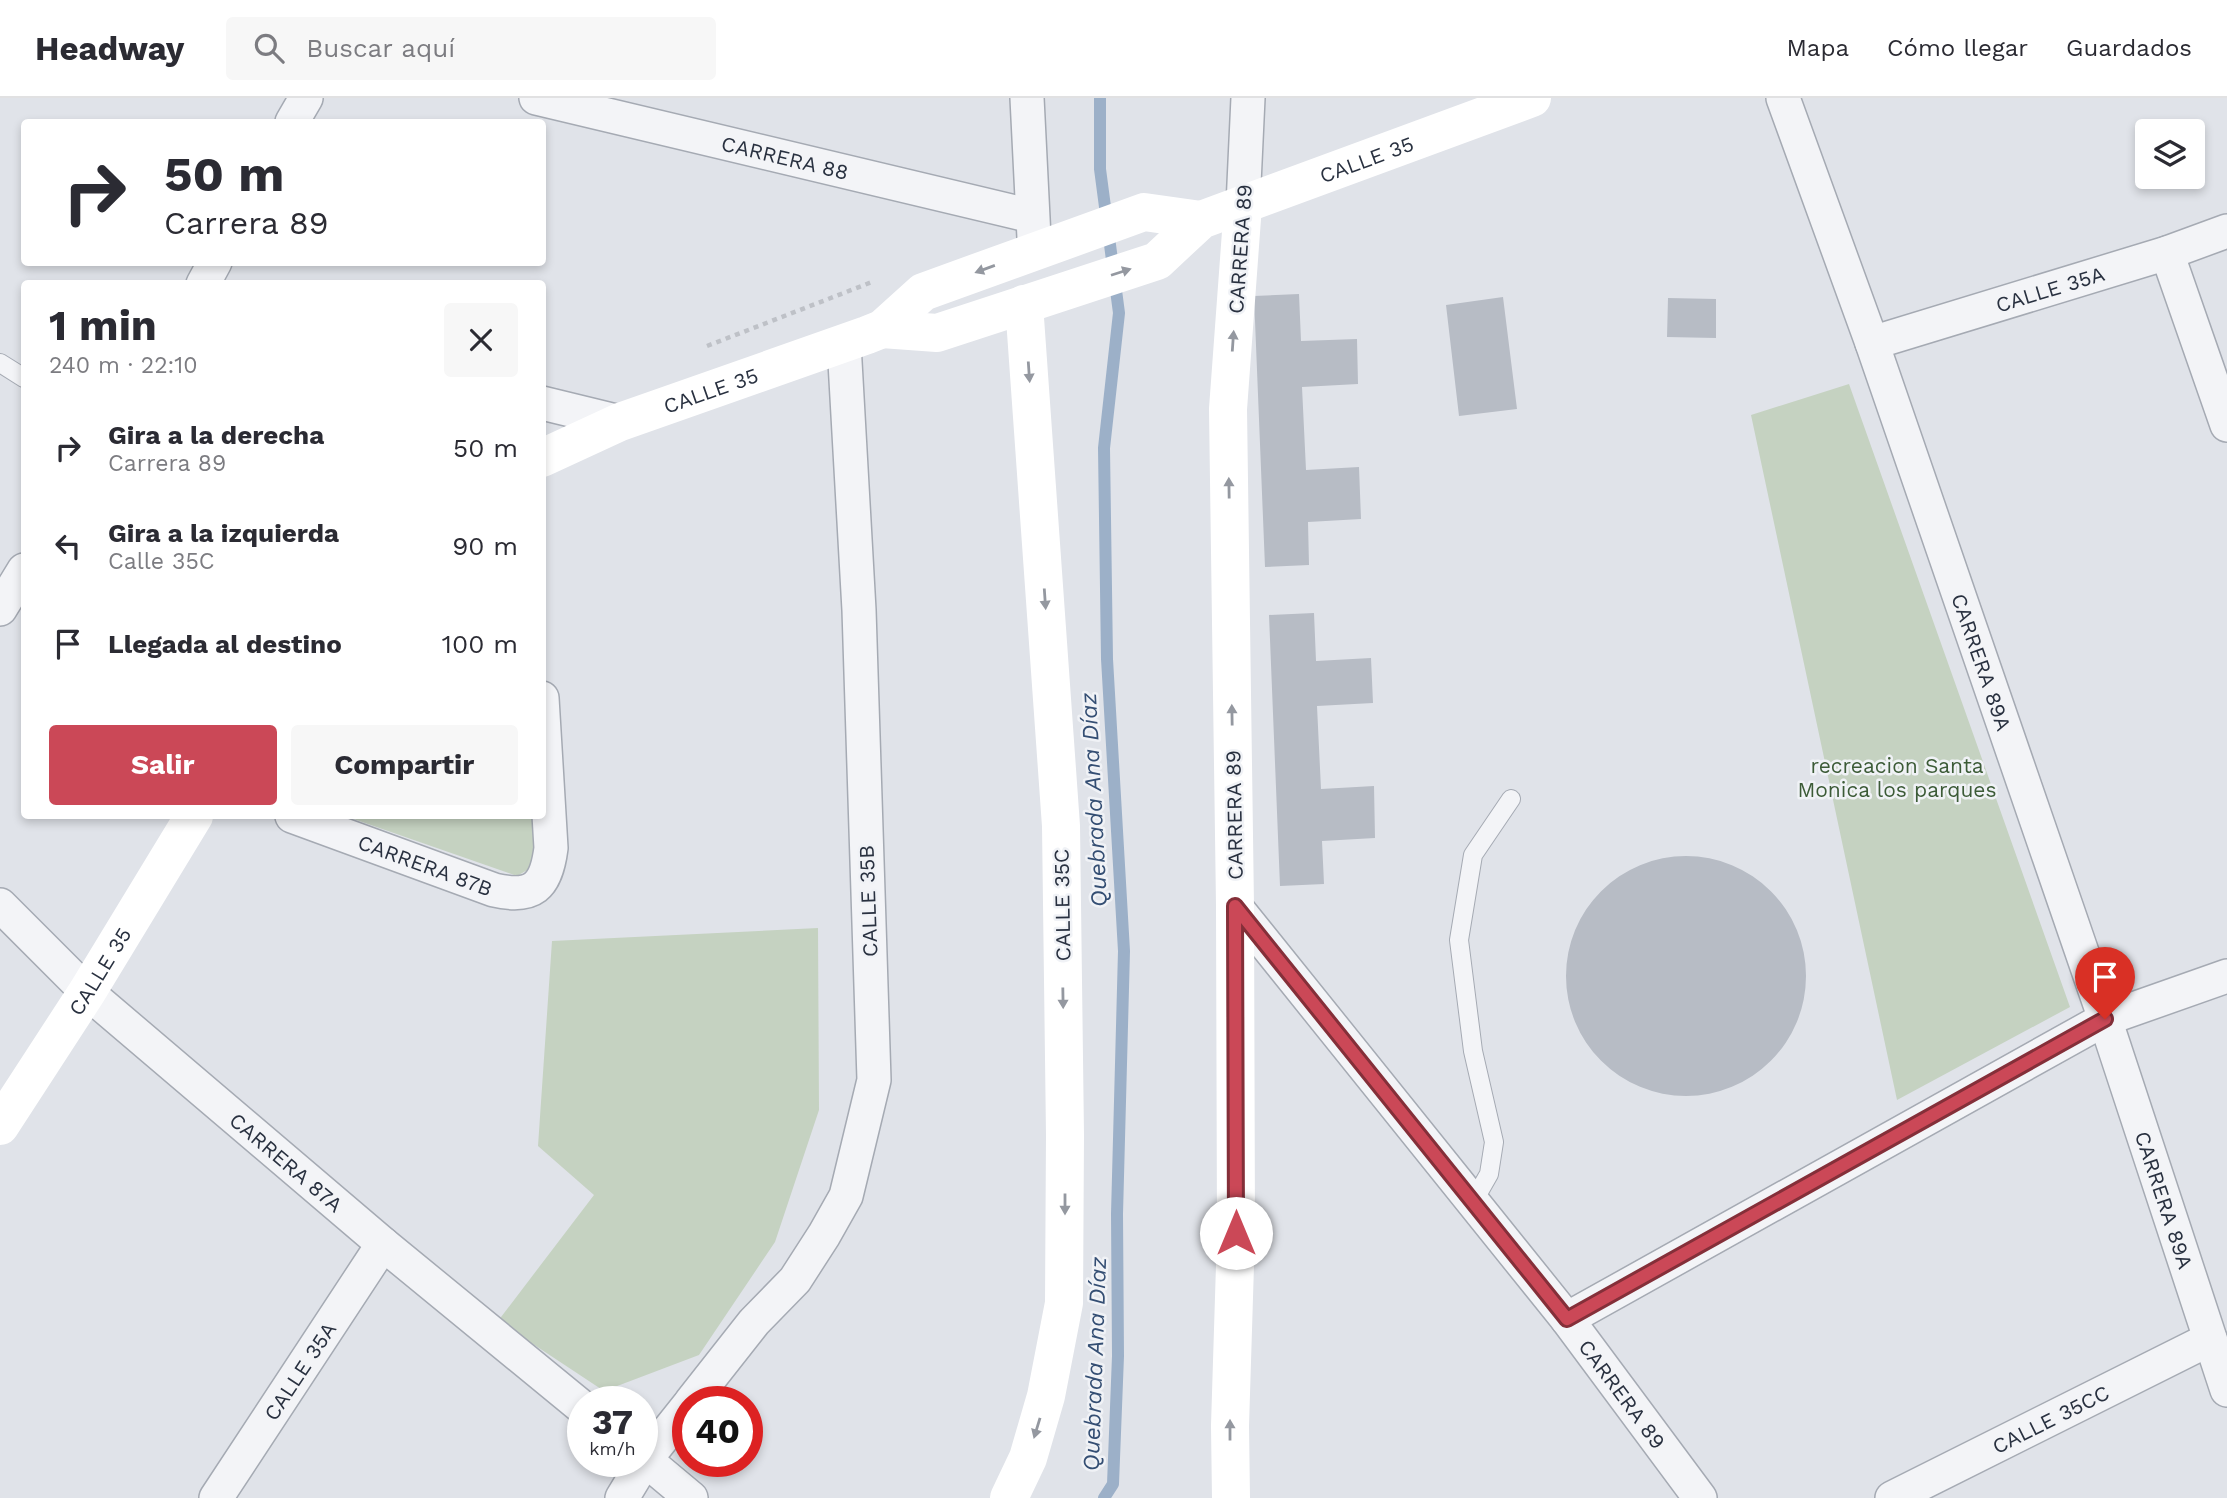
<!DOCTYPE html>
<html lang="es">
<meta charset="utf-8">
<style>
body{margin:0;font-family:"Work Sans",sans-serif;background:#f7f7f7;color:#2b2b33;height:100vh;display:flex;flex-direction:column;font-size:26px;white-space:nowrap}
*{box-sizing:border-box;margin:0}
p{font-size:23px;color:#7c7c81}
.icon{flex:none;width:38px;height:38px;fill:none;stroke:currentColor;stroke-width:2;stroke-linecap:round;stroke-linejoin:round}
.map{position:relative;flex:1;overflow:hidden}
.sheet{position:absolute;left:21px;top:182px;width:525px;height:539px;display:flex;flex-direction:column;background:#fff;border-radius:7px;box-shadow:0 4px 10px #0003}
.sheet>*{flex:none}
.banner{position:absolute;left:21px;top:21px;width:525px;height:147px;border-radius:7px;box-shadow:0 4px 10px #0003;background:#fff;color:#2b2b33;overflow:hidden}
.tools{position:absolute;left:2135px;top:21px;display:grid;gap:14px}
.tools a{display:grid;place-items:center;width:70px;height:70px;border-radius:7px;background:#fff;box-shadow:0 4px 10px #0003;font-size:35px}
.speed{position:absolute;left:567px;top:1288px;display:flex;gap:14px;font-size:35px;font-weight:700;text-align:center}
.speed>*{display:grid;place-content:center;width:91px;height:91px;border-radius:50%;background:#fff;box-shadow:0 4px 10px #0003;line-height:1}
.speed small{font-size:18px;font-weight:400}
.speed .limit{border:10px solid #d22;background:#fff;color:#111}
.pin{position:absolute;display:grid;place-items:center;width:60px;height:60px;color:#fff;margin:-72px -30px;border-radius:50% 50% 50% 0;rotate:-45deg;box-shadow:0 0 7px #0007}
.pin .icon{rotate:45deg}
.me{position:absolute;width:77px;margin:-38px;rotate:0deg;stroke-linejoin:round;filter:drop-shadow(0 0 5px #0008)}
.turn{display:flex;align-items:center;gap:24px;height:147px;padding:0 28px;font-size:32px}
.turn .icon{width:91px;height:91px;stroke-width:2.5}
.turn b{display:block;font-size:49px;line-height:60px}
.round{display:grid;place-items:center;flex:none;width:74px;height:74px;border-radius:7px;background:#f7f7f7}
.headline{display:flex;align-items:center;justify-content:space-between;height:119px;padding:0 28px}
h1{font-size:42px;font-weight:700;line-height:52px}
.primary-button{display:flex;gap:14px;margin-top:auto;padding:14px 28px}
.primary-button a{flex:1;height:80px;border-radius:7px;background:#cb4857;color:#fff;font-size:28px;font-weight:700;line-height:80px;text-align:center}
.primary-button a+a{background:#f7f7f7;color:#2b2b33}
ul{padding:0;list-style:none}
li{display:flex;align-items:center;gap:21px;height:98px;padding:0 28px}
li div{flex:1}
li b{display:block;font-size:26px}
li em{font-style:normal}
header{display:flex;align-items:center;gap:42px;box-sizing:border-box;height:98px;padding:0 35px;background:#fff;border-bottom:2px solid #e1e1e2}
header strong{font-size:33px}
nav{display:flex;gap:38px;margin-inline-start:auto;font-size:24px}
.search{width:490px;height:63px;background:#f7f7f7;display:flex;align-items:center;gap:18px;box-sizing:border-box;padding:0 24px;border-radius:7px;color:#7c7c81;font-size:26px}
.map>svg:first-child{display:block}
.green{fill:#c5d2c1}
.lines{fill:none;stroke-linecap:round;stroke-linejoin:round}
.stream{stroke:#9cb0c8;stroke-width:12}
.building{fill:#b7bcc5}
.lane-casing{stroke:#a5aab3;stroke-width:20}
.street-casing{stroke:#a5aab3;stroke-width:36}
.path{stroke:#bec1c7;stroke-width:4.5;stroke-dasharray:5 5;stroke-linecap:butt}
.lane{stroke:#f3f4f7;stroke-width:18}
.street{stroke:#f3f4f7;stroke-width:33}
.secondary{stroke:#fff;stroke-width:38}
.oneway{fill:#9498a0}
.route-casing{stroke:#842f39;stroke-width:18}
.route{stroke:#cb4857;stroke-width:12}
.labels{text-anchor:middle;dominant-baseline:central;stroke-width:5;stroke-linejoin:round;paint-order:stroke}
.street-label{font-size:21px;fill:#293140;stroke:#f0f2f6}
.park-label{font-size:21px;fill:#3c5b37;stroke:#f0f2f6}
.water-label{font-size:23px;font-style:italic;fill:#344e73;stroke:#f0f2f6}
</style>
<header>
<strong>Headway</strong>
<div class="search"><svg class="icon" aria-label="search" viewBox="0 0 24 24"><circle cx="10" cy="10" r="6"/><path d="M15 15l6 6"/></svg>Buscar aquí</div>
<nav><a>Mapa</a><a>Cómo llegar</a><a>Guardados</a></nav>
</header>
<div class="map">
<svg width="2227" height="1400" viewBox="0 0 2227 1400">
<rect width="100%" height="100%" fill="#e0e3e9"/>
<path class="green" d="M1849,286l221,623 -173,93 -146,-685z
M345,718h187l4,49 -19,11z
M818,830l1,182 -44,132 -76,113 -95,36 -106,-70 96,-126 -56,-49 14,-205z"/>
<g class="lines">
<path class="stream" d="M1100,0v71l19,144 -15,135 3,211 17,292 -7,263 1,142 -5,128 -9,14"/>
</g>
<path class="building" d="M1299,196l2,47 56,-2 1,45 -56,3 4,83 53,-3 2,52 -53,3 1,43 -44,2 -11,-271z
M1503,199l14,112 -58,7 -13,-111z
M1668,200l48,1v39l-49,-1z
M1314,515l2,48 55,-3 2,45 -56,3 4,83 53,-3 1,52 -53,3 2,43 -44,2 -11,-271z
M1566 878a120 120 0 1 1 240 0a120 120 0 1 1-240 0Z"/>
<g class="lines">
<g class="lane-casing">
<path id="lane" d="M0,265l24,15
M1473,1104l16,-28 5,-32 -21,-91 -14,-111 14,-85 38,-56"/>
</g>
<g class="street-casing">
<g id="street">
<path id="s1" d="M536,0l496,118"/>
<path d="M1027,0l7,140"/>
<path id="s2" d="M1783,0l89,245 233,676 122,371"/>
<path d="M292,24l14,-24"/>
<path d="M1243,107l5,-107"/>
<path d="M2167,155l60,172"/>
<path d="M203,186l12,-22"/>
<path id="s3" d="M1872,245l295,-90 60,-22"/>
<path d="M542,305l78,19"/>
<path d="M0,511l24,-39"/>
<path id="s4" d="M292,718l202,74c39,9 52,-3 57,-42l-9,-150"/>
<path id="s5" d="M0,807l87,87 296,252 200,164"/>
<path id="s6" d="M1235,808l332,413 133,179"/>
<path d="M1567,1221l538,-300 122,-43"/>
<path d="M691,1304l63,-80 41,-42 29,-45 22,-39 28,-116 -15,-470 -15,-266"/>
<path d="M642,1359l49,41"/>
<path id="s7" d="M216,1400l167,-254"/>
<path d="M622,1400l23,-38 43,-54"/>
<path id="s8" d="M1892,1400l318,-159"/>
</g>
</g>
<path class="path" d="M707,248l165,-64"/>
<use href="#lane" class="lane"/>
<use href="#street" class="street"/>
<g class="secondary">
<path id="s9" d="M882,231l55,4 220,-72 44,-41 331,-122"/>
<path id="s10" d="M542,360l78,-36 247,-87 15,-6 41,-37 221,-80 57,8"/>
<path id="s11" d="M0,1028l87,-134 107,-176"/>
<path d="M1009,1400l19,-40 18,-62 18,-93 1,-168 -4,-309 -37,-522"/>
<path d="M1231,1400l-1,-72 6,-193 -1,-327 -7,-497 15,-204"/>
</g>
</g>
<defs><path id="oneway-solid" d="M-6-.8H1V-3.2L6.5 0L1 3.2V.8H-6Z" transform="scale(1.75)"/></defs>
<g class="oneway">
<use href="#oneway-solid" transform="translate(985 171) rotate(160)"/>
<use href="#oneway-solid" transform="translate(1121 174) rotate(-18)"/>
<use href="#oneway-solid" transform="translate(1233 243) rotate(-86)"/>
<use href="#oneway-solid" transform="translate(1029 274) rotate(86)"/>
<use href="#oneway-solid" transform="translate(1229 390) rotate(-91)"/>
<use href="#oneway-solid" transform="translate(1045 501) rotate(86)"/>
<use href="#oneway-solid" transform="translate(1232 617) rotate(-91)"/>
<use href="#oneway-solid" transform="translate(1063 900) rotate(89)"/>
<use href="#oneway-solid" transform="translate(1065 1106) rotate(90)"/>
<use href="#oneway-solid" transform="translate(1037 1330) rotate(107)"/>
<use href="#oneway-solid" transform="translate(1230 1332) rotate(-90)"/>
</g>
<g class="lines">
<g class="route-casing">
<path id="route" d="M1236,1135l-1,-327 332,413 538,-300"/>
</g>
<use href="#route" class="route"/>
</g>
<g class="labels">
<g class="street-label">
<text stroke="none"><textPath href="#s1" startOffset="256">CARRERA 88</textPath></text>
<text stroke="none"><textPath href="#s9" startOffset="523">CALLE 35</textPath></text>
<text transform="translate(1240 151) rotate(-86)">CARRERA 89</text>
<text stroke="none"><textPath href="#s3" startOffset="186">CALLE 35A</textPath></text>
<text stroke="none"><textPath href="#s10" startOffset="182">CALLE 35</textPath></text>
<text stroke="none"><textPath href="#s2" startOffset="598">CARRERA 89A</textPath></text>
<text transform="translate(1234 717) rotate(-91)">CARRERA 89</text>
<text stroke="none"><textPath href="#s4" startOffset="142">CARRERA 87B</textPath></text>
<text transform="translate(868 803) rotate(-92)">CALLE 35B</text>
<text transform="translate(1062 807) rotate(-91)">CALLE 35C</text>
<text stroke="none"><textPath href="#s11" startOffset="184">CALLE 35</textPath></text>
<text stroke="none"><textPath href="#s5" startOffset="385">CARRERA 87A</textPath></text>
<text stroke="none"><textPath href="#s2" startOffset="1166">CARRERA 89A</textPath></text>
<text stroke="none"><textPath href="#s7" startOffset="152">CALLE 35A</textPath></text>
<text stroke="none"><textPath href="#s6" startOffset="623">CARRERA 89</textPath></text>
<text stroke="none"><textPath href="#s8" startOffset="177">CALLE 35CC</textPath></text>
</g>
<g class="park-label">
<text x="1897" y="667">recreacion Santa<tspan x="1897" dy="24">Monica los parques</tspan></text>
</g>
<g class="water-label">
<text transform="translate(1094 702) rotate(-93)">Quebrada Ana Díaz</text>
<text transform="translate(1095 1266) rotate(-88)">Quebrada Ana Díaz</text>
</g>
</g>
</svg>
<div class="tools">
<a><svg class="icon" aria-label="layers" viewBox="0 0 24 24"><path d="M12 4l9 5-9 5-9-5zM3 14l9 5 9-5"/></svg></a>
</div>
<div class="speed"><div>37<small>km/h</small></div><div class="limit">40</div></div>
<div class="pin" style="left:2105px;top:921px;background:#d93025"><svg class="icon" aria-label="arrive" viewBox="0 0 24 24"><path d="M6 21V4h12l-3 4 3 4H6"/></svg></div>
<svg class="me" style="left:1236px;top:1135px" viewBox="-20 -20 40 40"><circle r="19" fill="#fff"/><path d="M0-13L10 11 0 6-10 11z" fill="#cb4857"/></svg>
<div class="banner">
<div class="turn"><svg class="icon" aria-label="right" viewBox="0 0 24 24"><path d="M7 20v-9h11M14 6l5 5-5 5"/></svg><div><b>50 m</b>Carrera 89</div></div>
</div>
<section class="sheet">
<div class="headline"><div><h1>1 min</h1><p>240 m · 22:10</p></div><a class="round"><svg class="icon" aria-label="close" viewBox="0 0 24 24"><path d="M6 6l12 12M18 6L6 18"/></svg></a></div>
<ul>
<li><svg class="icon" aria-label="right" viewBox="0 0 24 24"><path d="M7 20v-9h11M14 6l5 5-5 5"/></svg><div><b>Gira a la derecha</b><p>Carrera 89</p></div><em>50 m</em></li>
<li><svg class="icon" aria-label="left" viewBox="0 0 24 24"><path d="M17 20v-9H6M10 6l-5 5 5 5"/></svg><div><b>Gira a la izquierda</b><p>Calle 35C</p></div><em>90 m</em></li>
<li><svg class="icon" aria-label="arrive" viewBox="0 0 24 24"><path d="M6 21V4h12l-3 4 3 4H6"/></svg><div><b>Llegada al destino</b></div><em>100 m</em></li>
</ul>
<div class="primary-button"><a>Salir</a><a>Compartir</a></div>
</section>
</div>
